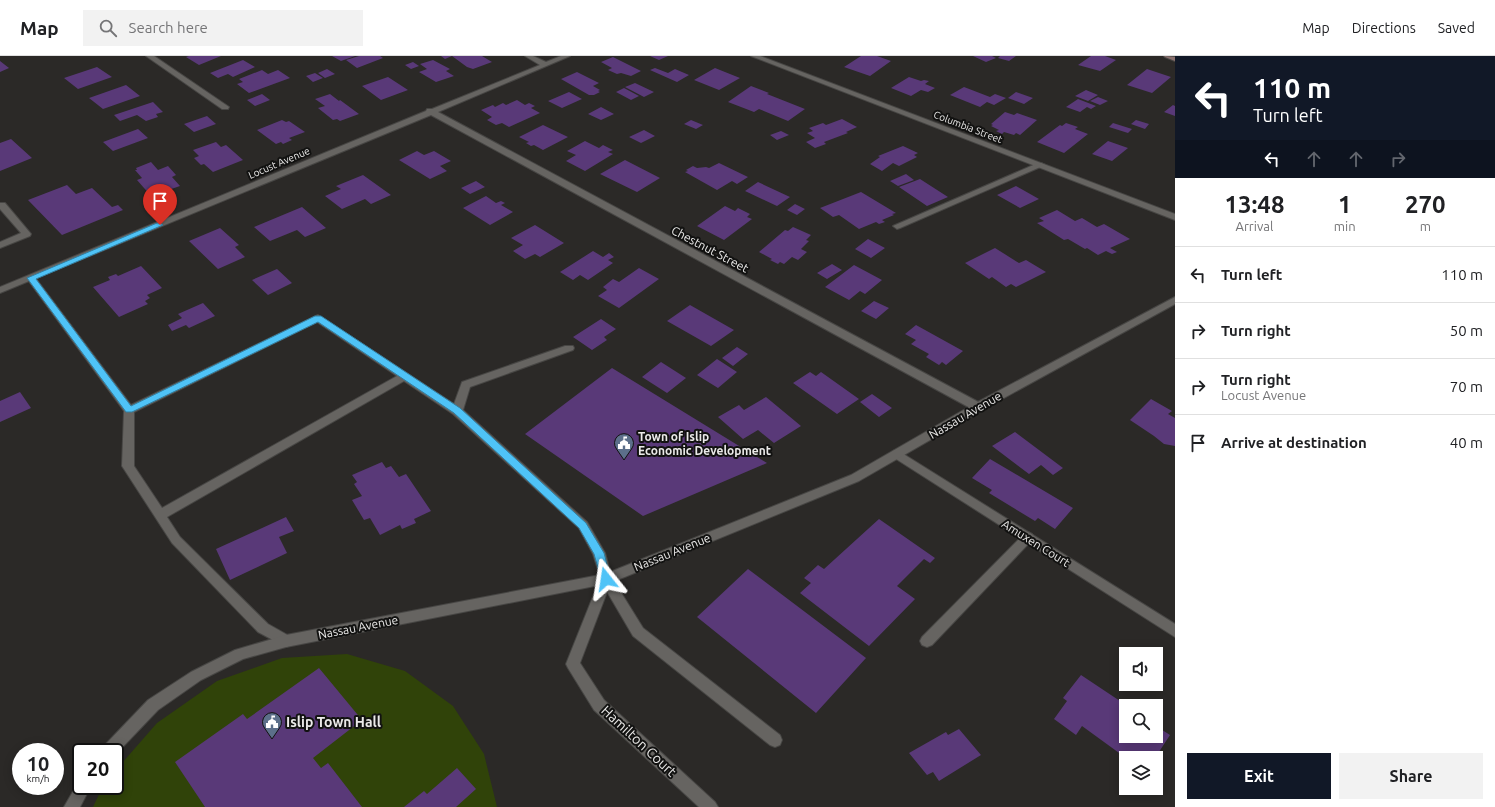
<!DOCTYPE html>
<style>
body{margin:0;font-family:Ubuntu,sans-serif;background:#f2f2f2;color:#202124;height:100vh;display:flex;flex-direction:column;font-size:15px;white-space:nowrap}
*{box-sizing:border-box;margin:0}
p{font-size:13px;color:#757577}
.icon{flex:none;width:22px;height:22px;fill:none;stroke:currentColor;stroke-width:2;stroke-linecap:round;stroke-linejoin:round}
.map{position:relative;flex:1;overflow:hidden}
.sheet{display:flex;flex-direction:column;background:#fff;width:320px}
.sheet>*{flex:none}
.banner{background:#111827;color:#fff;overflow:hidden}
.controls{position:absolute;left:1119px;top:591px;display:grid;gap:8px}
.controls a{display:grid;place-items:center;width:44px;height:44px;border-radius:0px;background:#fff;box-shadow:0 2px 10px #0003;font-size:20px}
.speed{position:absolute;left:12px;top:687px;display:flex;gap:8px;font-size:20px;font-weight:700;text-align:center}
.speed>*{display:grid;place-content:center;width:52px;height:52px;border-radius:50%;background:#fff;box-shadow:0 2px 10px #0003;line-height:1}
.speed small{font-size:10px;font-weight:400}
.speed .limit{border:2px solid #111;border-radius:6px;background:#fff;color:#111}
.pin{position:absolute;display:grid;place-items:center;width:34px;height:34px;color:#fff;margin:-41px -17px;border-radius:50% 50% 50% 0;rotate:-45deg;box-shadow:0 0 4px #0007}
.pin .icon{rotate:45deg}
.me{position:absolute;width:44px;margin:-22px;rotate:345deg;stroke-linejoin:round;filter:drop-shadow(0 0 3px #0008)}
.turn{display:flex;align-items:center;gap:14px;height:84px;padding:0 12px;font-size:18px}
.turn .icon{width:52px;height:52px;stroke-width:2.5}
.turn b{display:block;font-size:28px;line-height:34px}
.lanes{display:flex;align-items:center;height:38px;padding:0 12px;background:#0003;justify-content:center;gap:20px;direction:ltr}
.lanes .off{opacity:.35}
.eta{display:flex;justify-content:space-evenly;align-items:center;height:68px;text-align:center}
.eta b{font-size:24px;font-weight:600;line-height:28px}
.cta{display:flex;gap:8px;margin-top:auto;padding:8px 12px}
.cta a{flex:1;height:46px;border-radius:0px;background:#111827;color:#fff;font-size:16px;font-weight:600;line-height:46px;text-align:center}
.cta a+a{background:#f2f2f2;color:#202124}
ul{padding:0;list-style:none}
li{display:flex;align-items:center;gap:12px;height:56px;padding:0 12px;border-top:1px solid #e0e0e0}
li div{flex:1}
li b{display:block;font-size:15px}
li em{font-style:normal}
header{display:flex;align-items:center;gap:24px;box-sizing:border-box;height:56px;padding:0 20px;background:#fff;border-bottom:1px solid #e0e0e0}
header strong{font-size:19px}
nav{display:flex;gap:22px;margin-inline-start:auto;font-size:14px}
.search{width:280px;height:36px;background:#f2f2f2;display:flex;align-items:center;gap:10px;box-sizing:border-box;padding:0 14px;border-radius:0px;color:#757577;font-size:15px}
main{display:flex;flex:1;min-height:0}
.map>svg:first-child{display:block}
.green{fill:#304309}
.building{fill:#593978}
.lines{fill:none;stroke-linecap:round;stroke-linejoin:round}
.service-casing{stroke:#474644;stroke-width:2}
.minor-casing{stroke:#474644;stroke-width:2}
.tertiary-casing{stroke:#474644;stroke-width:2}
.secondary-casing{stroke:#474644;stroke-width:2}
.service{fill:#666461;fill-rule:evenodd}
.minor{fill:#666461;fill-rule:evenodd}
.tertiary{fill:#666461;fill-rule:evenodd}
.secondary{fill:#8c7270;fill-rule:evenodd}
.route{fill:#4fc3f7;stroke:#337fa1}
.labels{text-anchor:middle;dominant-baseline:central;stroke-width:4;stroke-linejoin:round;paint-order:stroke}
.far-street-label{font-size:10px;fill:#ebeae9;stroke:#121211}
.street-label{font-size:12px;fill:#ebeae9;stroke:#121211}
.poi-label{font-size:12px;font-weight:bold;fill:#ebeae9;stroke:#121211;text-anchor:start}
.near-poi-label{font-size:14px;font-weight:bold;fill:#ebeae9;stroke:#121211;text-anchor:start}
.near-street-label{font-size:14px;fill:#ebeae9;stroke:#121211}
</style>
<header>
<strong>Map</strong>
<div class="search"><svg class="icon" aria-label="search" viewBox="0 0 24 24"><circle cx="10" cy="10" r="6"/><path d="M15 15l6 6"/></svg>Search here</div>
<nav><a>Map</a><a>Directions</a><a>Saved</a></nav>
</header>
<main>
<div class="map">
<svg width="1175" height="751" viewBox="0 0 1175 751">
<rect width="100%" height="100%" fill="#2b2927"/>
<path class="green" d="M347,598l58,17 48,35 31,48 13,53h-404l10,-21h12v-15l42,-48 60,-42 65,-23z"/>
<path class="building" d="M189,0h32l-22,9 -13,-8z
M332,0h23l-14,5z
M359,0h21l3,2 -26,10 -11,-8z
M441,0h41l10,6 -19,7 -6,-2 -15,-11 -7,3z
M650,0h18l-9,4z
M861,0h16l14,5 -21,15 -26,-9z
M973,0h19l4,2 -10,4z
M1000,0h16l-7,5 -11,-3z
M1091,0h14l11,4 -16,11 -22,-6z
M613,1l28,14 -10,5 -10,-3 -4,1 -9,-4 4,-2 -11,-6z
M243,4l12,7 -22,10 -5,-3 -10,4 -8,-5z
M433,4l17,9 -4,2 8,5 -18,6 -17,-10 8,-3 -7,-5z
M0,5l9,7 -9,4z
M413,6l6,4 -8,3 -6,-4z
M97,11l15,10 -34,12 -14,-11z
M655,12l13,5 7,-4 14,6 -12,7 -27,-12z
M715,12l25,10 -21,12 -25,-10z
M327,13l8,5 -10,4 -7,-5z
M1147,13l24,8 -19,16 -25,-8z
M262,14l6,4 10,-4 12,8 -41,15 -12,-9 6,-2 -4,-3z
M577,16l22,11 -6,3 7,4 -2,1 2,1 -6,3h-5l-28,-16z
M315,17l8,5 -10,4 -7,-6z
M388,21l20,13 -27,10 -19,-14z
M909,21l12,4 3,-1 5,1 -4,3 10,4 -7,4 -7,-2 -10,6 -20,-8z
M635,27l19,9 -10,5 -19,-10z
M126,29l14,11 -37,13 -14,-11z
M751,30l18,7 -2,1 38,15 -17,12 -29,-12 -5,3 -26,-10z
M964,31l26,10 5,-3 11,4 -12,7 -7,-3 -7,5 -30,-12z
M624,32l15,8 -8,4 -15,-8z
M1086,34l12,5 -10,6 -13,-5z
M569,36l13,7 -20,9 -14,-7z
M1016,36l17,6 -9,6 -16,-6z
M262,38l8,6 -15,6 -8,-6z
M330,38l9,7 1,-1 19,14 -19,7 -3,-2 -4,1 -15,-12 7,-2 -10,-7z
M1098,41l10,4 -8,4 -10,-4z
M1078,43l18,7 -5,3 -4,-2 -7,5 -14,-5z
M517,44l8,5 4,-2 6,3 -4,2 9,5 -31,14 -7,-4 -6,2 -9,-5 5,-3 -11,-7 12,-5 2,2 8,-4 3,2z
M153,46l10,10 -7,2 2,3 -12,4 -9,-6 -17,6 -6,-6z
M1173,49l2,1v10l-11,-4z
M601,51l13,7 -13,6 -13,-6z
M1005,56l9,3 3,-2 20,7 -17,15 -4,-2 -2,2 -10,-3 -2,2 -6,-3 3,-1 -8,-4 2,-1 -2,-1z
M207,60l9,8 -22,8 -10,-8z
M842,63l15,8 -11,5 2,1 -24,9 2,2 -11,4 -9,-6 9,-4 -8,-5 6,-2 -4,-3 14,-5 3,2z
M282,64l4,2 3,-1 16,11 -16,6 3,2 -9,4 -2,-2 -5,2 -19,-14z
M691,64l12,5 -7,4 -12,-5z
M1136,64l13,4 -4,5 -14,-5z
M1066,67l12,4 -3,2 13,5 -24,19 -27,-11 23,-17 2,1z
M1113,67l19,6 -4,4 -19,-6z
M543,69l25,12 -25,13 -9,-5 -3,1 -5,-3 3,-1 -10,-5z
M138,73l10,9 -35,13 -10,-9z
M644,74l11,6 -14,7 -12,-6z
M781,75l8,4 -12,5 -7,-5z
M11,83l21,19 -32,13v-28z
M585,85l14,7 4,-3 10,5 -5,2 5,2 -28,17 -19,-10 10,-6 -9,-4z
M1108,85l20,7 -16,13 -20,-7z
M216,86l5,5 5,-2 17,15 -30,12 -9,-8 -3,1 -7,-7 5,-2 -6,-6z
M903,90l15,7 -4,2 3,2 -18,9 -6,-3 -11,8 -12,-7 10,-7 -2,-1z
M417,95l7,4 10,-4 17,10 -11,5 7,5 -17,8 -31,-19z
M625,104l35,18 -23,14 -37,-18z
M151,106l7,8 10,-4 8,9 -4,2 8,9 -29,10 -14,-16 5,-2 -7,-8h2l-1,-2z
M719,107l29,14 -11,7 -5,-3 -15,9 -32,-18 3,-1 -2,-1 7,-4 4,2 9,-1 3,1z
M906,118l8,6 -16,6 -8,-5z
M363,119l28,20 -20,9 -6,-5 -23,10 -17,-13 16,-7 -5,-3z
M920,123l28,18 -21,9 -28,-19z
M476,125l9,6 -15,7 -9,-6z
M758,126l32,15 -13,9 -32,-15z
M67,129l9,9 16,-6 20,19 6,-2 5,5 -61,25 -34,-35z
M1016,130l23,13 -19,9 -23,-13z
M861,136l35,21 -4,1 2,1 -12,5 3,2 -6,2 -3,-2 -17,7 -20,-14 -6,2 -13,-9z
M486,140l10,7 5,-2 4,2 -4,2 12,7 -23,13 -27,-17z
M795,148l10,5 -8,6 -10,-5z
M725,150l10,5 3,-3 12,6 -3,3 5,2 -28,21 -27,-14z
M302,151l24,21 -21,9 -8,-7 -27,11 -16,-14z
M1057,154l18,11 7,-3 15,9 7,-3 26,15 -20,9 7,4 -5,2 -6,-3 -8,4 -11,-7 -2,1 -17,-10 -4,1 -27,-17 7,-2 -5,-3z
M535,169l29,18 -24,14 -5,-3 -10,5 -12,-8 10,-6 -12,-7z
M793,171l18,8 -5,5 3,1 -8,8 6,3 -9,8 -6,-3 -8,7 -4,-2 -2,2 -8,-4 2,-1 -13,-7 26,-22 3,1z
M220,172l19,17 -4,2 10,10 -27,12 -29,-28z
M868,183l17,9 -14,10 -16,-9z
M995,192l24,15 7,-3 20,12 -30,15 -5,-3 -5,3 -14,-10 -3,2 -24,-16z
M593,195l10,6 6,-4 5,4 -6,3 5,3 -25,17 -8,-5 -7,5 -13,-8z
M832,208l10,6 -15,9 -10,-6z
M854,209l28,15 -17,14 -5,-3 -11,9 -24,-13z
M141,210l21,22 -15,7 3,3 -5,3 3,3 -29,13 -26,-30 17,-7 -2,-3 8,-3 2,2z
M639,212l20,11 -40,29 -21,-12 9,-6 -4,-3 10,-8 6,3z
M277,213l15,14 -24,12 -16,-15z
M874,245l15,7 -13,11 -15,-8z
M203,247l12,13 -26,12 -3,-3 -14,6 -4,-6 14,-7 -4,-4z
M690,249l44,25 -23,16 -44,-25z
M601,263l15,10 -12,8 3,3 -15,10 -19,-13z
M916,269l47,26 -17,14 -4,-3 -3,3 -13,-8 3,-3 -18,-10 5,-4 -11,-6z
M737,291l11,7 -15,12 -11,-8z
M717,303l20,13 -19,16 -21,-13z
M661,306l25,16 -19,15 -25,-16z
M612,312l155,95 -124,53 -118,-82z
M810,316l6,4 5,-4 38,27 -22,15 -44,-31z
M20,336l11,16 -31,14v-21z
M872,338l20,14 -13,9 -19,-15z
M766,341l35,29 -27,17 -16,-13 -15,9 -25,-22 21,-12 5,5z
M1151,343l21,12 -4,3 7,4v28l-11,-2 -10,-8 -24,-16z
M1015,376l48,36 -10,7 -12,-10 -12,9 -37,-28z
M990,403l83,49 -18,21 -17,-11 -3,3 -46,-28 3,-3 -20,-12z
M382,406l4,6 5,-2 8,11 7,-3 25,37 -17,8 2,4 -14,6 -2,-4 -20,10 -10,-17 -6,2 -12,-20 10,-4 -8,-12 3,-2 -5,-7z
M286,461l8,14 -15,6 8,16 -57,27 -14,-31z
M879,463l56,39 -5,5 -6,-4 -27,27 18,13 -46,47 -69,-53 11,-10 -7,-5 14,-13 6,4z
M748,513l118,89 -50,55 -119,-96z
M319,612l43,52 -49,38 8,10 7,-5 34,44h-157l-30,-45 68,-48 4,5z
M1081,619l45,30v31h30v-10l14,9 -15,23h-29l-44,-32 -6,9 -22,-16 13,-18 -4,-3z
M959,673l22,26 -42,26 -6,-9 -6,3 -18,-22 37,-21 2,3z
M457,712l19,21 -20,18h-52l20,-16 3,3z"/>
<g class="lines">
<g class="service-casing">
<path id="service" d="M1038,107h3l4,2 -145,63 -3,1 -4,-3z
M0,147h5l26,31 -1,2 -30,12v-6l21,-9 -21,-24z
M31,219l3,1 97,129 187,-90 136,89 8,-22 103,-36h8l1,2 -1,2 -103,37 -7,23 124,112 18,31 7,25 31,50 137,107 2,5 -2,5 -5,2 -5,-2 -137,-109 -31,-53 -9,-29 -14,-26 -126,-114 -49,-33 -237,136 13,20 88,87 23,13 2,4 -2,4 -5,2 -28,-15 -86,-89 -48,-74 -2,-3 2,-55 -96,-131 -2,-2zM317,266l80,54 -235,132 -28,-42v-54z
M1028,476l4,2 2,3 -2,3 -100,105 -5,2 -5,-2 -2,-4 2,-4 102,-103z"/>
</g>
<g class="minor-casing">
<path id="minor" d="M146,0h8l75,51 -1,2h-6z
M525,0h8l13,6 15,-6h9l-132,56 544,292 1,3 -1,3h-8l-543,-295 -431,178v-6l426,-176 1,-2h5l108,-44z
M751,0h9l415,158v6z
M897,394l278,174v13l-282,-180 -2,-3 2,-3z
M606,518l4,1 2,4 -32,84 24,37 111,102 3,5h-19l-105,-97 -26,-42 -2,-4 34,-85 2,-4z"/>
</g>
<g class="tertiary-casing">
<path id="tertiary" d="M1175,241v7l-193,106 -123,71 -249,102 -324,64 -43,12 -42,21 -43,30 -43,45v-3h-14l2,-5 45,-47 43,-28 44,-22 51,-15 319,-61 246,-99 123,-71z
M81,724v6h10l-11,21h-16l15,-26z"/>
</g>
<g class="secondary-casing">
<path id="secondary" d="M1164,0l11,1v4l-10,-4z"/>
</g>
<use href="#service" class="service"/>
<use href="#minor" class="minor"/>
<use href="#tertiary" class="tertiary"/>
<use href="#secondary" class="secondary"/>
</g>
<path class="route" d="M157,167h3l3,2 -127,54 95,127 184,-90h6l139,92 126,115 18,30 7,26 -2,3 -3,2 -4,-2 -8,-28 -15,-26 -125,-115 -136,-91 -186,90h-6l-99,-134z"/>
<defs>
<g id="civic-pin" transform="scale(1)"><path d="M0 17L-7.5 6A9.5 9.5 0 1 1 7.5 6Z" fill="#5c6f8a" stroke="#121211"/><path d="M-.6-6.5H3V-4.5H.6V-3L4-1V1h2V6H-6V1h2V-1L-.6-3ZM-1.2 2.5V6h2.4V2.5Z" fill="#fff"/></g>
</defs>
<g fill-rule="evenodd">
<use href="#civic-pin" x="624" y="387"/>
<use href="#civic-pin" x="272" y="666"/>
</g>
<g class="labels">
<g class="far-street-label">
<text transform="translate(968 71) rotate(21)">Columbia Street</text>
<text transform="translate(279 107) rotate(-23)">Locust Avenue</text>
</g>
<g class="street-label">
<text transform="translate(710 193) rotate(28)">Chestnut Street</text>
<text transform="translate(965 359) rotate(-30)">Nassau Avenue</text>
<text transform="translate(1036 487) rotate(32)">Amuxen Court</text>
<text transform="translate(672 496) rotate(-22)">Nassau Avenue</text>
<text transform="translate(358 571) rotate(-11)">Nassau Avenue</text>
</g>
<g class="poi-label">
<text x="638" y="380">Town of Islip<tspan x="638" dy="14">Economic Development</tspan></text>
</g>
<g class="near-poi-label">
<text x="286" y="666">Islip Town Hall</text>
</g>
<g class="near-street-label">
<text transform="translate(639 685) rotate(43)">Hamilton Court</text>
</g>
</g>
</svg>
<div class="controls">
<a><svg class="icon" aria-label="sound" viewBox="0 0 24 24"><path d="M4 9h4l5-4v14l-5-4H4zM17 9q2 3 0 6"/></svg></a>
<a><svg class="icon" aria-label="search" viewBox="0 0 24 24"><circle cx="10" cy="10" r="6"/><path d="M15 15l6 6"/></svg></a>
<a><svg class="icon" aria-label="layers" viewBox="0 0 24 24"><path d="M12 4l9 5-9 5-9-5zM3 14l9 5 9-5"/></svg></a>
</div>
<div class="speed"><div>10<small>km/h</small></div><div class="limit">20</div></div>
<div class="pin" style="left:160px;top:169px;background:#d93025"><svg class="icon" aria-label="arrive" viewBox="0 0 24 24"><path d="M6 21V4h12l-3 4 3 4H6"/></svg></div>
<svg class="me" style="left:606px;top:523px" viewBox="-20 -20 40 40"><path d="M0-17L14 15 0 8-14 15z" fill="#4fc3f7" stroke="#fff" stroke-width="4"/></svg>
</div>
<section class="sheet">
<div class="banner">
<div class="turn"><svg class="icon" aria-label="left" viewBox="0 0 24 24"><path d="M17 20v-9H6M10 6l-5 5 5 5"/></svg><div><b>110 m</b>Turn left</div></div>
<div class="lanes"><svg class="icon" aria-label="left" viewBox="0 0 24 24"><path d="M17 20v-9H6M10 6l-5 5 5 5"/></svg><svg class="icon off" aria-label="ahead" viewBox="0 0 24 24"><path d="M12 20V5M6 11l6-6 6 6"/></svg><svg class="icon off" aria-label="ahead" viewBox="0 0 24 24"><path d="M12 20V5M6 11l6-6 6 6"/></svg><svg class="icon off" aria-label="right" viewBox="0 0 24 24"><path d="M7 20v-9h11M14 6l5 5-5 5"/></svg></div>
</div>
<div class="eta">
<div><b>13:48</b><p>Arrival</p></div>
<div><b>1</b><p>min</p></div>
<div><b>270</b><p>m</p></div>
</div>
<ul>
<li><svg class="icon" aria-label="left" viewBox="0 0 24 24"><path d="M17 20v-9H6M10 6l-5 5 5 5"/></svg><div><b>Turn left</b></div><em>110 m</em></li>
<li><svg class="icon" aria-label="right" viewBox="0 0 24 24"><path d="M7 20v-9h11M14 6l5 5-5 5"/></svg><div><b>Turn right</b></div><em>50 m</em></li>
<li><svg class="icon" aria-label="right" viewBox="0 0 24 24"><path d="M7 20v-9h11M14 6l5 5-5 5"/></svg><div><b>Turn right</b><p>Locust Avenue</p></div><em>70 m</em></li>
<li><svg class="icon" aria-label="arrive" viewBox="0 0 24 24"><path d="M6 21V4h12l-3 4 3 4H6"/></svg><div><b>Arrive at destination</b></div><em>40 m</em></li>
</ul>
<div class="cta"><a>Exit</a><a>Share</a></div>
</section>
</main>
